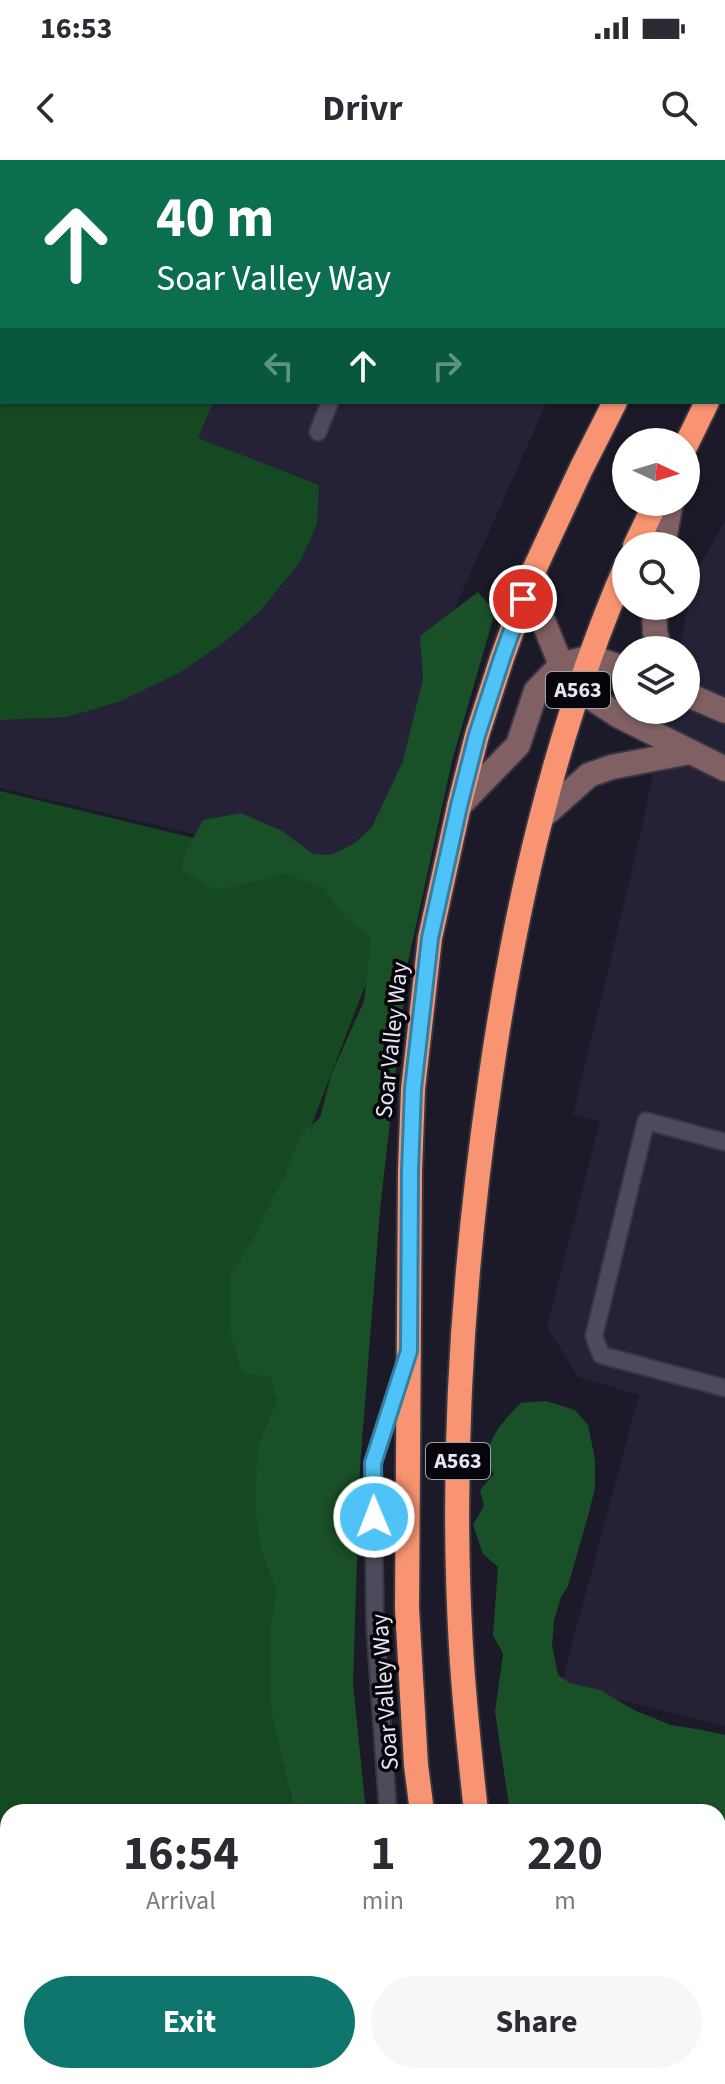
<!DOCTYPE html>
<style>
body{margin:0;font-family:"Source Sans 3",sans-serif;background:#f7f7f7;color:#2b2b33;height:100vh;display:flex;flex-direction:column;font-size:30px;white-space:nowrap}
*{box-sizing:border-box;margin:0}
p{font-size:26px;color:#7c7c81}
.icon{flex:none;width:44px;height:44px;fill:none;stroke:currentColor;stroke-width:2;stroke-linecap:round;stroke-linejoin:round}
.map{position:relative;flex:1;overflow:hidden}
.sheet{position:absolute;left:0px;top:1644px;width:726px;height:280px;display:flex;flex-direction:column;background:#fff;border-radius:24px 24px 0 0;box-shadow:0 2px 6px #0004}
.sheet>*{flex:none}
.guide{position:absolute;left:0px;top:0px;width:726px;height:244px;box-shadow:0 2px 6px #0004;background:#0b6e4f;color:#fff;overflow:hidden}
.needle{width:52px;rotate:94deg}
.buttons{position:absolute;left:612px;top:268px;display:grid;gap:16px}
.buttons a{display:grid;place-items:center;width:88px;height:88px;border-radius:50%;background:#fff;box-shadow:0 2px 6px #0004;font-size:40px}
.pin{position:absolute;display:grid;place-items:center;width:68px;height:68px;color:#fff;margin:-34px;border:4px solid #fff;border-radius:50%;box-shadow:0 2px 8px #0007}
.me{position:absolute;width:88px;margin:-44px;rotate:359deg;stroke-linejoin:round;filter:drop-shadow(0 0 6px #0008)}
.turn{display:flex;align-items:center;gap:28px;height:168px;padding:0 24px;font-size:36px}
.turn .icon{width:104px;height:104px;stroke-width:2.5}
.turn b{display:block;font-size:56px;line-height:68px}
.lanes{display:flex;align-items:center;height:76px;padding:0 24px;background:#0003;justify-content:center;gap:40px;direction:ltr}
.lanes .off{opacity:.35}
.eta{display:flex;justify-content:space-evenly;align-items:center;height:136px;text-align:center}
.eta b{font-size:48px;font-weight:700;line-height:56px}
.button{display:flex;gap:16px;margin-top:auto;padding:16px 24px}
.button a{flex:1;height:92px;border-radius:48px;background:#0f766e;color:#fff;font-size:32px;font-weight:700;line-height:92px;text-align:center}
.button a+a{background:#f7f7f7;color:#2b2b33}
.status{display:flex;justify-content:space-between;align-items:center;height:56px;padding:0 40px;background:#fff;direction:ltr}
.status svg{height:22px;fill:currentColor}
header{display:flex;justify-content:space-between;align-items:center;height:104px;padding:0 24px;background:#fff;font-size:36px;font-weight:700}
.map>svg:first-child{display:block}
.built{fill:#252136}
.green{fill:#154922}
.forest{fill:#1a5027}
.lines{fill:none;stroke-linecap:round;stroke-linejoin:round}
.lane-casing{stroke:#383641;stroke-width:20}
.street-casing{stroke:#383641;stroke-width:28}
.secondary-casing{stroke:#383641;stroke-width:28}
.highway-casing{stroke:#383641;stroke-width:28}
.lane{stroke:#4d4a5c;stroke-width:16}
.street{stroke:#4d4a5c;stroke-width:24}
.secondary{stroke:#806062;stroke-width:24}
.highway{stroke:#f89471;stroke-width:24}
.route-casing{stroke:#337fa1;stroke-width:20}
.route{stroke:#4fc3f7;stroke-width:14}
.labels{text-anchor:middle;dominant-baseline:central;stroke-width:7;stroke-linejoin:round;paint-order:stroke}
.shield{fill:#06050b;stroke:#a4a2ab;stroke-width:2}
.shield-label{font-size:22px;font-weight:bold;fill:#e7e5f0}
.street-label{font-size:24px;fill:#e7e5f0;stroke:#06050b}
</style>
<div class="status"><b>16:53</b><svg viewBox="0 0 49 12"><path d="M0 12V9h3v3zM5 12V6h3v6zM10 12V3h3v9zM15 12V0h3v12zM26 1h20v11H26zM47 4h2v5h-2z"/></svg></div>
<header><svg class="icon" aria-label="back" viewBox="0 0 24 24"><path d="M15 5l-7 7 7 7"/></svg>Drivr<svg class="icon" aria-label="search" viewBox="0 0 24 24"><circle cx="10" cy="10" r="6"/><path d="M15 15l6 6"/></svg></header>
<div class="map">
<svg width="725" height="1924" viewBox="0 0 725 1924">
<rect width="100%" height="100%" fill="#1c1928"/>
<path class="built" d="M0,0h673l-1,2h-670v240h545l-93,208 -74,273 -102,-29 -278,-66z
M725,361v1205l-164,-41 78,-290 -61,-18 -31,-50 53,-206 -27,-6 66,-274 27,-131h20v-60h-7l16,-76z"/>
<path class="green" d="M36,0h173l1,2h-175z
M2,86v156h211l-15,36 121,47 -2,39 -17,38 -39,48 -34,30 -46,32 -60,29 -54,16 -67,3v-469z
M0,631l380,92 -2,69 -147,383 40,42 5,25 -18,42 3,108 15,40 -6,36 19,164 5,20h-286v264h333v8h-341z
M725,1640v284h-116l-1,-8h110v-264z"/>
<path class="forest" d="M478,432l17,20 -43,149 -44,201 -28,248 -20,257 -7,217 13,128h-72l-23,-104 -1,-80 6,-36 -15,-40 -6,-50 3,-58 18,-42 -5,-25 -29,-5 -11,-37 -1,-59 28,-46 25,-52 19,-46 18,-14 11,-43 33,-74 7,-64 -27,-20 -20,-29 -42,-15 -24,8 -44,9 -33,-21 6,-20 16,-29 38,-7 41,18 31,23 18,1 24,-12 17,-16 31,-66 20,-82 -3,-43z
M546,1241l29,9 13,15 7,34v29l-7,28 -20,70 -7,11 -7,24 -2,24 6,30 12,8 30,7 36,21 35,14 31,5 23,5v161l-2,-3 -5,-35v-46h-208l-15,-100 8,-58 -10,-19 5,-68 -15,-13 -10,-29 11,-19 -4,-16 14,-16 -9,-13c7,-28 16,-38 36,-58z
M341,1916h67l2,8h-69z
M544,1916h142l-3,8h-132z"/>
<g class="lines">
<g class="lane-casing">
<path id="lane" d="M343,0v2
M608,0l2,2
M318,272l12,-30
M725,982l-79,-21 -52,215 7,19 124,33
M388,1652l-13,-188 -2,-161 30,-92
M444,1916l5,8"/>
</g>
<g class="street-casing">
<path id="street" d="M528,0l1,2"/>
</g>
<g class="secondary-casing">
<path id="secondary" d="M663,386l8,-44
M534,410l6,43 21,52 17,24 41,27 106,53
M654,446l1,26 5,18
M686,534l39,17
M459,646l59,-61 18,-54 25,-26 29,-8 36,12
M542,657l47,-42 23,-8 78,-15"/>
</g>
<g class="highway-casing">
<path id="highway" d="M724,66l1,-2
M724,209l1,-2
M686,285l21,-43
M635,386l21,-44
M422,1652l-6,-47 -9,-157 3,-437 3,-82 17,-151 29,-132 18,-71 25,-77 32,-88 47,-101 34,-67
M476,1652c-6,-55 -12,-110 -15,-165 -11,-188 2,-379 29,-565 25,-176 65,-352 136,-516
M467,1916l2,8
M520,1916l2,8"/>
</g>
<use href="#lane" class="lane"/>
<use href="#street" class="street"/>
<use href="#secondary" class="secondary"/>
<use href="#highway" class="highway"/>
</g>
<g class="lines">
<g class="route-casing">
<path id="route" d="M374,1357l-1,-54 36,-112 1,-180 3,-82 17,-151 29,-132 18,-71 25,-77 21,-59"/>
</g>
<use href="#route" class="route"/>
</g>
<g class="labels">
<g class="shield">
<rect x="546" y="512" width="64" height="36" rx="6"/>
<rect x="426" y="1283" width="64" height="36" rx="6"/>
</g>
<g class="shield-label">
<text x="578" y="530">A563</text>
<text x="458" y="1301">A563</text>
</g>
<g class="street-label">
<text transform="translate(392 880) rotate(-84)">Soar Valley Way</text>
<text transform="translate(385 1532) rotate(-94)">Soar Valley Way</text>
</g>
</g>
</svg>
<div class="buttons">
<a><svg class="needle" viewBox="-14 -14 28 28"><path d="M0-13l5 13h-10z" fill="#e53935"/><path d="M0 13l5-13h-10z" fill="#7c7c81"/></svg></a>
<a><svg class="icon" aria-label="search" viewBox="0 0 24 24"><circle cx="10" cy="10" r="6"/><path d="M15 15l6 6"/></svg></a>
<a><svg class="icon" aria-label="layers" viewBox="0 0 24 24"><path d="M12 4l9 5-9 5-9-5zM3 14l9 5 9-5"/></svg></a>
</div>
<div class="pin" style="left:523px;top:439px;background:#d93025"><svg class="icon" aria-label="arrive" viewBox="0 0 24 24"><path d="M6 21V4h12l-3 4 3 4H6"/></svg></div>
<svg class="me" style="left:374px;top:1357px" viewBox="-20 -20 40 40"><circle r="17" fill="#4fc3f7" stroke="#fff" stroke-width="3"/><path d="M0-11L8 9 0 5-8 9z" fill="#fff"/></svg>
<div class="guide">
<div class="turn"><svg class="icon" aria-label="ahead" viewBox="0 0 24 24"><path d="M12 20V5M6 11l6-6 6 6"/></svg><div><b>40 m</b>Soar Valley Way</div></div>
<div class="lanes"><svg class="icon off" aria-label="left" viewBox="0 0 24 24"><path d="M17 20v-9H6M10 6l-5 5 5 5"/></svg><svg class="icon" aria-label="ahead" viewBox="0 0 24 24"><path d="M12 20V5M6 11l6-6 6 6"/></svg><svg class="icon off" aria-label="right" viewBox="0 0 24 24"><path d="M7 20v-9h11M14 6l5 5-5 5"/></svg></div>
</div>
<section class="sheet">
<div class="eta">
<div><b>16:54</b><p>Arrival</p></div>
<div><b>1</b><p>min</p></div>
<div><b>220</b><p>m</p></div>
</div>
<div class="button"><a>Exit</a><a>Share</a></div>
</section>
</div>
